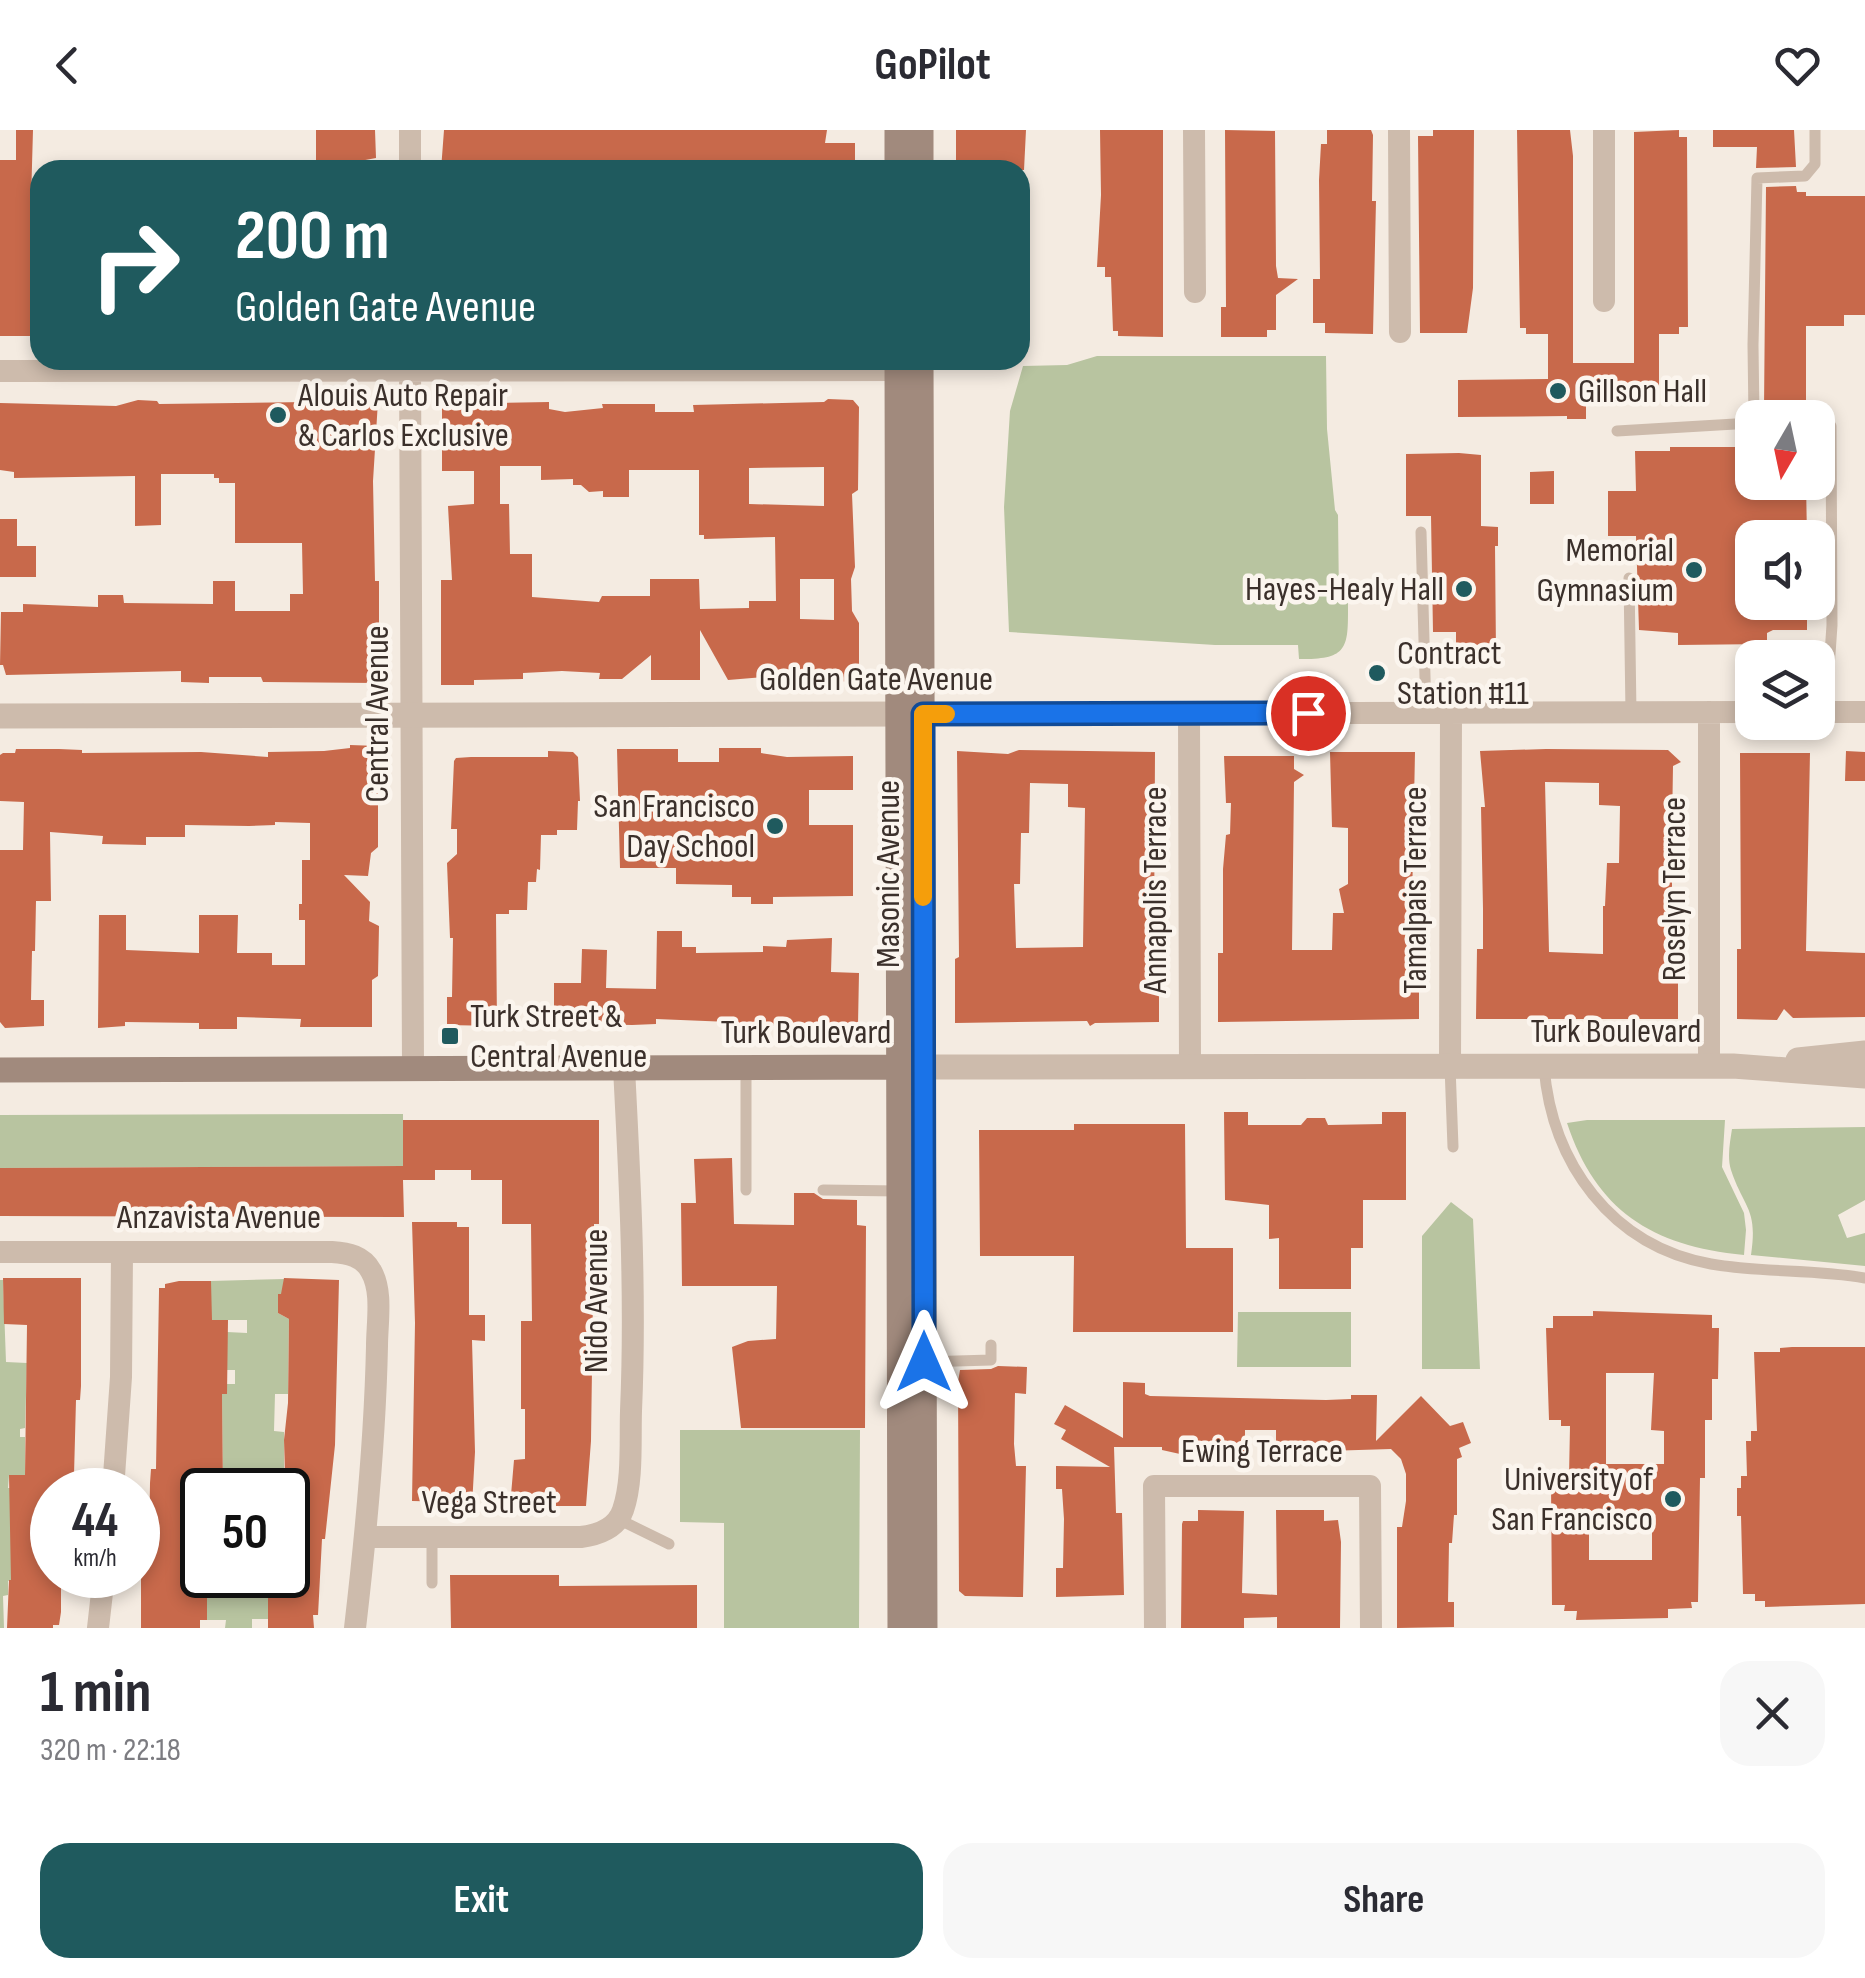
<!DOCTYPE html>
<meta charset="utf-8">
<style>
body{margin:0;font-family:"Sofia Sans Condensed",sans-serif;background:#f7f7f7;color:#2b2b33;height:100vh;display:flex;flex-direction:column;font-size:38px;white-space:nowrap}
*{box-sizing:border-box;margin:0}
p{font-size:32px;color:#7c7c81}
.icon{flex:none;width:55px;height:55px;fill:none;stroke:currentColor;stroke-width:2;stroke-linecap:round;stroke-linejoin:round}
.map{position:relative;height:1498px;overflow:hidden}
.side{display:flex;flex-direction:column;background:#fff;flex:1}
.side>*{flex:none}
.hud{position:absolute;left:30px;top:30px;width:1000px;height:210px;border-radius:30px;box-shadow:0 5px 15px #0003;background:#1f5a5e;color:#fff;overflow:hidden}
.needle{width:65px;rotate:189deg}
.fabs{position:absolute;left:1735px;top:270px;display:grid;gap:20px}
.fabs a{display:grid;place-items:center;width:100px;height:100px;border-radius:20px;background:#fff;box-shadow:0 5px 15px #0003;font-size:50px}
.speed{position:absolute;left:30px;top:1338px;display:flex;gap:20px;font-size:50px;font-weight:700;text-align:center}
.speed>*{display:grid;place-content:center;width:130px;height:130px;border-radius:50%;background:#fff;box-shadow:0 5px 15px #0003;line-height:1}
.speed small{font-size:25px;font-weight:400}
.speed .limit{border:5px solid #111;border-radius:15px;background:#fff;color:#111}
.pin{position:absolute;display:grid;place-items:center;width:85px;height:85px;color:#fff;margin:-42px;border:5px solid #fff;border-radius:50%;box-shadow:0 2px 10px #0007}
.me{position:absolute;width:110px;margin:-55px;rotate:0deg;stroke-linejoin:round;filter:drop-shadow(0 0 8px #0008)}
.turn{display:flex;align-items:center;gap:35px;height:210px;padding:0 40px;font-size:45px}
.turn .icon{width:130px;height:130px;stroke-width:2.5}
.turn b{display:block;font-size:70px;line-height:85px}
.round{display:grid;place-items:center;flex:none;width:105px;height:105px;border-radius:30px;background:#f7f7f7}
.summary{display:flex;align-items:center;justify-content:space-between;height:170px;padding:0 40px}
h1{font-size:60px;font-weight:700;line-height:75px}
.action{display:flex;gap:20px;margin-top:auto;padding:20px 40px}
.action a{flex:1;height:115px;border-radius:30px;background:#1f5a5e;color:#fff;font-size:40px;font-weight:700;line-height:115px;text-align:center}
.action a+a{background:#f7f7f7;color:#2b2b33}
header{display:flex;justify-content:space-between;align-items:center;height:130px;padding:0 40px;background:#fff;font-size:45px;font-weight:700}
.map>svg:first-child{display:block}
.green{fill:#b8c4a0}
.building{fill:#c8694b;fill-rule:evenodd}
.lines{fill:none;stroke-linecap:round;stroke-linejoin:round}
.service{stroke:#cdbbac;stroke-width:11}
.minor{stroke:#cdbbac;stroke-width:22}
.tertiary{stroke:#cdbbac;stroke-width:25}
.secondary{stroke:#a18a7d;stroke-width:25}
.route-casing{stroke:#114b97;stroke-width:25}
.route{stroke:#1a73e8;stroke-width:18}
.slow{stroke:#f59e0b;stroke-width:18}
.poi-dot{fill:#1f5a5e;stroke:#fbf5ee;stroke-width:4}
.labels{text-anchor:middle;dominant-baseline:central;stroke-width:9;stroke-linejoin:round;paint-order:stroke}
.poi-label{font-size:35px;fill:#3b302b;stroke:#fbf5ee;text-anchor:start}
.street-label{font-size:35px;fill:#3b302b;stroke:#fbf5ee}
</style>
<header><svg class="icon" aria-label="back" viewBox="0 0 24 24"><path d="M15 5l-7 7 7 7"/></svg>GoPilot<svg class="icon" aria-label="heart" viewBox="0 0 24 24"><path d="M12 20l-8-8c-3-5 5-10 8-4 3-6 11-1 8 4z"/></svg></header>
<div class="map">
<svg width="1865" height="1498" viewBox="0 0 1865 1498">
<rect width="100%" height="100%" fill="#f4ebe1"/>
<path class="green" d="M1097,226h229l1,73 8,81 3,5 1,85 9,1c0,46 2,59 -49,58l-1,-14h-83l-206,-13 -5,-125 6,-96 13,-45 44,-1z
M403,984v52l-403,2v-53z
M1587,990h138l-3,47 22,46 2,17 -2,25c-93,-9 -148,-45 -177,-132z
M1865,997v73l-27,15 9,23 18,-5v33l-114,-11c7,-47 -7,-46 -20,-85 -4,-13 -1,-28 1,-41z
M1451,1072l22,17 7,150h-58v-133z
M284,1149v15l-6,1v18l11,6 -1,75h-13l-1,37 10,1v37l-18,1v20h-43l-1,-96 5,-10h8v-14h-8v-38l20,1v-13h-36v-39z
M0,1150h3l3,82 21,1 -2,65 -5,1v8h5v38h-16l-1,13h12l-9,92 -3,1v14l-5,1 1,32h-4z
M1238,1182h113v55h-114z
M680,1300h180l-1,198h-135v-105l-44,-1z
M213,1445h41v7h14v37h-16v9h-27l1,-8h-19v-37l6,-1z"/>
<path class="building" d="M16,0h17l-3,106h10v100h-40v-176h16z
M316,0h59l1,28 -16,3v9h-44z
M444,0h383l-2,13h30v27h-163l-26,-4v-3h-37l-110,5v-7l-40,-1v10h-38z
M956,0h70l-2,40h-68z
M1100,0h63v207l-45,-1v-5h-5l-2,-54h-6v-10h-8l4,-72z
M1225,0l50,1 1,135 2,12 20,1 -22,16v35h-9v7h-46v-30h5z
M1327,0h44l2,5 -1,66h4l-3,133 -48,-1v-10h-12v-44h7l-1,-99 2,-36h6z
M1433,0h41l-1,158 -6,45h-47l-2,-197h15z
M1517,0h53l3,26v207h61v-231l45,-2v7h8l1,190h-9v7h-20v68h-73v17h-19v-3l-109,1v-37l90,-1v-45h-22v-6h-6z
M1713,0h81l2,37 -40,1 1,-21h-44z
M1796,56l1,6h9v4h59v119h-21v11h-38v75h-18v9h-24l2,-223z
M828,269l25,1 6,7 -1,83 -6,4 3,73 -4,12 1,32 7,12v52l-3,7 -78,-3v-3l-50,4 -28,-50v50h-49v-25l-29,24h-23l1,-6 -38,-2 -39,2v6l-49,1v5h-33v-105h11l-4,-74 26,-2v-33h-32v-67l107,-2v7l16,3 38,-4 -1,-4h53v8h39l-1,-7 131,-3zM500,336h41v14l32,-1v6h8l8,7 14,-1v6h26v-27h70v65h5v4l71,-2 1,64h-27v7l-49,1 -1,-30h-49v17h-48l-3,6 -67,-5v-43h-22l-1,-50h-9zM824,337v39l-75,-2v-36zM800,449h34v41l-34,-1z
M138,270l19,1 2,3 219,-3 -5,80 2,100h4v93l-3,9 -113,-1 -2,-5h-52v6l-28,-1v-11l-175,4 -3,-10h-3l1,-53h22v-8l75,3v-12h25l1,8 89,1v-23h22v30h55v-17h13l-1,-51h-67v-60h-16v-5h-5v-4h-53v51l-26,1v-50l-121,2v-6l-14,-2v-67l116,3z
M1670,317h82v35h54l1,56h-55v64h55v28h-34l-6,3v11l-89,1v-12l-39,-3 -3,-94h-28v-45h28l-1,-40h35z
M1459,323l22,2v71l17,1v19h-3l1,108h-40v-22h-23l-2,-116h-25v-62z
M1554,341v33h-24v-32z
M0,389h17v27h19v31h-36z
M350,615l28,1v101l-7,6 -3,23 -24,-1 26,27 -1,19 10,5 -1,50 -6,4v47h-72l1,-8 -64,-2v12h-38v-6l-74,-1v4l-27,2 1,-113h27v35l73,3v-38h39l-1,38h35v12h33v-45h-6v-16h3v-44h8v-37l-35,-1v3l-26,1 -64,-1v12h-39v8l-44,-1 1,-8 -53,-4 1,69h-15l-1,50h-3l-1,49h13v26l-39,2 -5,-6v-172h23l1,-48 -24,-1v-46l3,-2h12l1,-4h43l23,1v3l119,-1 67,5v-5l56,-1 26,-3z
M719,618h42v5l26,4 66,-1v34h-44v35h44v71l-80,1v7h-22v-7h-19v-12l-56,-1v-16h-56l-3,-119h61v13h41z
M1546,619l122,1 13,12 -8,4 -1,62v122h6v69h-202l1,-70h6v-40l-2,-102h4l-5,-56zM1545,652l54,1v22l21,1 -1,57h-12l-2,43h-2v48l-54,-2z
M1019,620l136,2 -1,195h6v37l8,5 -9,5v28l-64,1 -5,3 -3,-5 -132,2v-64l4,-2 -2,-206 51,3zM1030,653l38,1v23l17,1 -2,139 -67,1 -2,-64h6l1,-51h8z
M548,621l25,1 5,5 2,44h-2l-1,29h-20v5h-16l-1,35 -3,-1 -1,13h-8l-1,28h-18v4h-13l1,112 -50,-1v-28h5l1,-59h-3l-3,-75 10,-9v-25h-6l3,-68 2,-3 15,-1h77z
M1846,621l19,1v29h-20z
M1330,622h85l-4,202h5v12h3v53l-201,3v-69h5v-84l3,-34 4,-1 1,-31h-5l-2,-47h70v13l10,6 -10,7 -2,168h40l1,-37h11l-5,-24 9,-5v-56l-16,-1z
M1740,623h70l-4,198 59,2v64l-72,1 -9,-9 -7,11 -40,-1v-70h4z
M657,801h25v16h14v6l67,-1v-6l23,1 1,-7 45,-2 -1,34 28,1 -1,52h-4l-3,8 -7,-7 -110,2 -4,-6 -74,-3v5l-24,1 -46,-1v-5h-32v-36h27l1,-34 25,1 -1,38 50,1z
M1224,982h24v13h53l6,-7h18l3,7 54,-1v-12h24v88h-43v48h-12v41h-72v-51l-10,1v-34l-44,-5z
M403,990h196v104h-5l-3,217 -5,65h-72v-11h-3l3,-35 11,-1v-50h-4v-88h11l-1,-97h-29v-44h-31v-10h-36v10h-32l1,37 -404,-1v-48l403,-2z
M1074,994h111l1,124h47v84h-160l1,-76h-94l-1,-126h95z
M732,1028l2,66 60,1v-32h20l9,6 34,1v25l9,1 -1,202h-124l-9,-81 16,-6 28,-2 1,-53h-95l-1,-83h15l-2,-44z
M412,1092h45v5h12v88h16v26l-13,-1 3,112 -3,54h-18l1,-4 -43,-1 3,-178z
M3,1148h78v108l-1,14h-4l-2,75h-5v15h-17v85h9v37l-2,13h-6v3h-46l2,-48h2l-2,-105h16l2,-150 -23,-1z
M284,1148l55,2 -4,165 -10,94h-3l-4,76h-5l1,13h-46v-37h4v-16h16l-4,-135 4,-37 1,-84 -11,-6v-19h3z
M179,1151h32l1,39h16l-1,74h-5l1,96h-21v85h5v45h-7v8h-59v-70l2,-13h6l1,-62 1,-14h5l3,-178v-3h6v-4z
M1593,1181l119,4v13h7l-1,51h-6v41h-7v58h-5l-2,124h-7l1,6 -24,1v9l-92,2 1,-9h-13l1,-6h-13l-1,-122h12v-6h6l1,-51h-9v-6h-12l-3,-92h7v-12h40zM1606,1243h48l-3,57 13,1v33h-58zM1589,1395l63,1v34h-63z
M1792,1217h73v257l-100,3v-6h-10v-7h-12l-2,-78h-4v-28h4v-12h6l-1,-35h5v-10h6l-3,-79h26v-4z
M998,1236l29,1 -1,27 -11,-1 -1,51 2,22h10l-3,131 -58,-1 -6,-5 -1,-209 2,-12 31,-1z
M1123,1252l22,1v11l5,2 176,4 25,-1v-4h26l-1,46 45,-45 29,30 13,-4 8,21 -12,5 3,9 -5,2v56h-3l-2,28h-3l-1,59h6v25l-57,1v-101h5l4,-26v-27l-5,-15 -10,-10 -65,2v7l-50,-1v-27h-31v27l-65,-3 -18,-4v-3h-48l2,66h6l2,82 -68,2v-29h7l1,-49 -2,-30h-6v-23l54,1 -49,-28 5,-9 -12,-6 11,-19 58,33z
M1198,1380l46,1 -2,82 35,2 -1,-85h48v11l14,-1 3,22 -1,86h-63v-11l-33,1v10h-63l1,-104 1,-3h15z
M450,1445h109v11l138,-1v43h-246z"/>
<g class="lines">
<path class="service" d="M1754,288l-1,-73 4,-167 48,-2 10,-12v-34
M1818,295l13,1 1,199 -6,87
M1617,301l135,-8
M1421,402l5,181
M1629,448l2,135
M1450,936l3,81
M1544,937c8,96 67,179 167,197 50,9 103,5 154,14
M746,1060v-122
M823,1060l76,1
M923,1232l68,-2v-15
M618,1389l51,25
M432,1453v-46"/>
<path class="minor" d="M410,0v40
M1194,0l1,162
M1399,0l1,202
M1604,0v171
M410,230l3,708
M0,241l897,-1
M1709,582v354
M1818,582h47
M923,584l829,-2
M1189,584l1,353
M1450,936l1,-353
M0,1122h332c16,1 31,4 39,19 12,20 6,52 6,75 -2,95 -11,188 -22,282
M113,1360l8,-113 1,-125
M366,1407h215c17,-2 36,-9 42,-27 10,-29 7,-69 8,-99 5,-114 -1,-229 -7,-343
M98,1498l6,-53
M1155,1498l-1,-142h216l1,142"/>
<path class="tertiary" d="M0,586l920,-2
M1798,930l67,-7
M923,937l810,-1 132,10"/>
<path class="secondary" d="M897,0v40
M921,0v40
M897,230l3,1268
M921,230l4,1268
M0,940l913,-3"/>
</g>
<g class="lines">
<g class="route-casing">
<path id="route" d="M924,1232l-1,-648 385,-1"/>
</g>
<use href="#route" class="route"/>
<path class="slow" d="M923,767v-183h23"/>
</g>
<g class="poi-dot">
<circle cx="1558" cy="261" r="10"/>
<circle cx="278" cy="285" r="10"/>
<circle cx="1694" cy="440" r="10"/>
<circle cx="1464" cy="459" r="10"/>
<circle cx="1377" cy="543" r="10"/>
<circle cx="775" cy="696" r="10"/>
<rect x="440" y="896" width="20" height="20" rx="5"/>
<circle cx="1673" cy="1369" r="10"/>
</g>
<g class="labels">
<g class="poi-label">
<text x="1578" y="261">Gillson Hall</text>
<text x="298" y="265">Alouis Auto Repair<tspan x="298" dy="40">&amp; Carlos Exclusive</tspan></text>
<text x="1674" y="420" text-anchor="end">Memorial<tspan x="1674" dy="40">Gymnasium</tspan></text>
<text x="1444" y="459" text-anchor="end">Hayes-Healy Hall</text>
<text x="1397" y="523">Contract<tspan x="1397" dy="40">Station #11</tspan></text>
<text x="755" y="676" text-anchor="end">San Francisco<tspan x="755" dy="40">Day School</tspan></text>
<text x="470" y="886">Turk Street &amp;<tspan x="470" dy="40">Central Avenue</tspan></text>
<text x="1653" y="1349" text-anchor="end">University of<tspan x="1653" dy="40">San Francisco</tspan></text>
</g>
<g class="street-label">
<text x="876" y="549">Golden Gate Avenue</text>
<text transform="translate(377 584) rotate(-90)">Central Avenue</text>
<text transform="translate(888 744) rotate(-90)">Masonic Avenue</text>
<text transform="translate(1674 759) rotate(-90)">Roselyn Terrace</text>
<text transform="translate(1155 760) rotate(-90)">Annapolis Terrace</text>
<text transform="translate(1415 760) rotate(-90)">Tamalpais Terrace</text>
<text x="1616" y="901">Turk Boulevard</text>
<text x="806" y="902">Turk Boulevard</text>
<text x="219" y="1087">Anzavista Avenue</text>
<text transform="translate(596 1171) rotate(-90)">Nido Avenue</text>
<text x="1262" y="1321">Ewing Terrace</text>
<text x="489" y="1372">Vega Street</text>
</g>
</g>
</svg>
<div class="fabs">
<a><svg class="needle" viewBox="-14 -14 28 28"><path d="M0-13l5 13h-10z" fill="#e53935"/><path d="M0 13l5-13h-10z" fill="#7c7c81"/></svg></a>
<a><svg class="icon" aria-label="sound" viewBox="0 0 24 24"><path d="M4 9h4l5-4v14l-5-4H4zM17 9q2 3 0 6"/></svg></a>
<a><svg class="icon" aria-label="layers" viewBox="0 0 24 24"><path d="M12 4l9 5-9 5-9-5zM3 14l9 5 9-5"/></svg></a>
</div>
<div class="speed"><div>44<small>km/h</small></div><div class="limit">50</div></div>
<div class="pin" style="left:1308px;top:583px;background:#d93025"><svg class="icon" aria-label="arrive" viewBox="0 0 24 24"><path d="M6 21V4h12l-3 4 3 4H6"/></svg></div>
<svg class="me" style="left:924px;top:1232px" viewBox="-20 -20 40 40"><path d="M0-17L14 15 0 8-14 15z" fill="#1a73e8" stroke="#fff" stroke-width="4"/></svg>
<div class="hud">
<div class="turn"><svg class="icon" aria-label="right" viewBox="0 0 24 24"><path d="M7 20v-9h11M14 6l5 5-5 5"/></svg><div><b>200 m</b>Golden Gate Avenue</div></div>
</div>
</div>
<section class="side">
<div class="summary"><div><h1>1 min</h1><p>320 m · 22:18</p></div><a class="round"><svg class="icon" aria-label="close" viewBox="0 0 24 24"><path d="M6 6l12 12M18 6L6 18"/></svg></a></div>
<div class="action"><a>Exit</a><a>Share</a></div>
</section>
